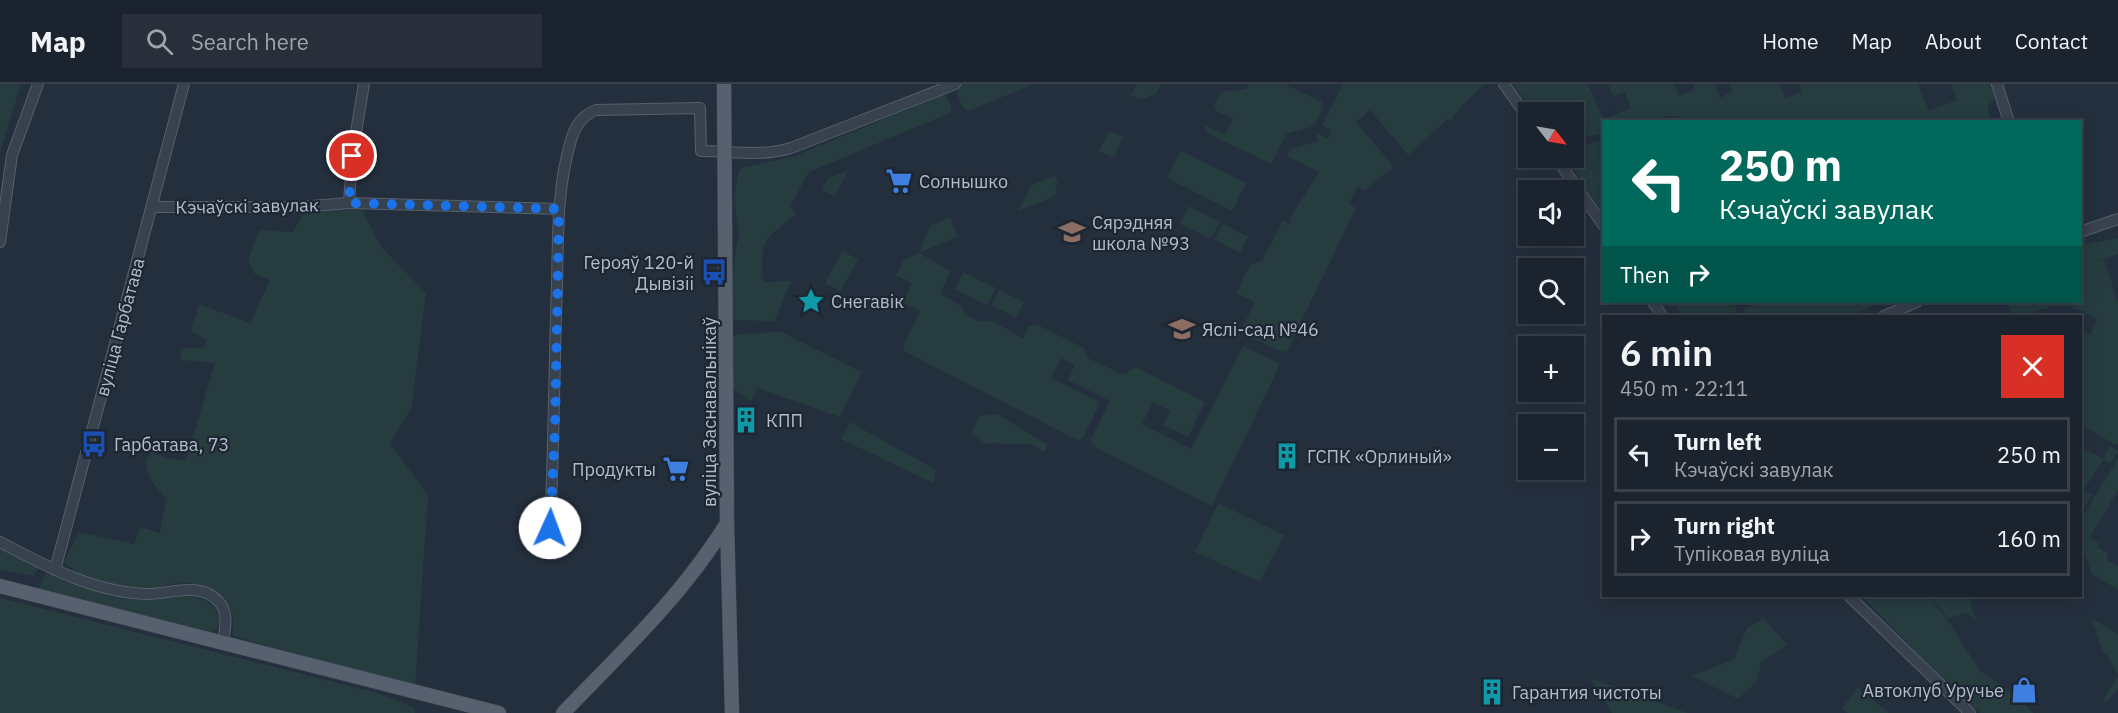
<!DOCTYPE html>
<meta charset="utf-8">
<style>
body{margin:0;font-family:"IBM Plex Sans",sans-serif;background:#282f3a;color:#f1f3f6;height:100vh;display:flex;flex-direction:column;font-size:22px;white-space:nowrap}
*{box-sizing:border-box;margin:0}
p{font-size:20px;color:#a0a4aa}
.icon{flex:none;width:33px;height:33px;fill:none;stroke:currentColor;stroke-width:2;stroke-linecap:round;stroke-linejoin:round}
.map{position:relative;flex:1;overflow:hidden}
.sheet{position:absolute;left:1602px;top:231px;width:480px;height:282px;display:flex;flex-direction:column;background:#1b232e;border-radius:0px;box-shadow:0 3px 15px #0003,0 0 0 2px #39404a}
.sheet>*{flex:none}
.top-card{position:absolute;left:1602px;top:36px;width:480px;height:183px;border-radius:0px;box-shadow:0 3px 15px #0003,0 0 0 2px #39404a;background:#00695c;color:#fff;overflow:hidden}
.needle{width:39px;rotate:121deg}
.tools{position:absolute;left:1518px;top:18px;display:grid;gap:12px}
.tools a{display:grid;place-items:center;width:66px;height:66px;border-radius:0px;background:#1b232e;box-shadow:0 3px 15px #0003,0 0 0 2px #39404a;font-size:30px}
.pin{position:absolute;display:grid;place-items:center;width:51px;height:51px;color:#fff;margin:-26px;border:3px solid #fff;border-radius:50%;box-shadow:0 2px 6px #0007}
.me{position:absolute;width:66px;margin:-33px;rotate:2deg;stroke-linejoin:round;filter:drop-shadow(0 0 4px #0008)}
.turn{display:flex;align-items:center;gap:21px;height:126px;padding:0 18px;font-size:27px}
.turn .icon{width:78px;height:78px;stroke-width:2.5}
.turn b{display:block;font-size:42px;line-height:51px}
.then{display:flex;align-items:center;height:57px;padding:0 18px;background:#0003;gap:12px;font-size:22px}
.round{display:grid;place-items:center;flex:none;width:63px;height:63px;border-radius:0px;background:#282f3a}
.summary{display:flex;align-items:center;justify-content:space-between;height:102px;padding:0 18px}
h1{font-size:36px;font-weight:600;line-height:45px}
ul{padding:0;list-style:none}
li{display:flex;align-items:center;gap:18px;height:75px;margin:0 12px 9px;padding:0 6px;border:3px solid #39404a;border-radius:0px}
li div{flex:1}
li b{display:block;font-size:22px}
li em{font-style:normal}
header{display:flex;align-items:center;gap:36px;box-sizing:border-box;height:84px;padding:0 30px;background:#1b232e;border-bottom:2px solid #39404a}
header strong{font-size:28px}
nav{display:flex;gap:33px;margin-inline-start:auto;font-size:21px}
.search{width:420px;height:54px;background:#282f3a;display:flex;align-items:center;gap:15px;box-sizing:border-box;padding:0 21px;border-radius:0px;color:#a0a4aa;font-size:22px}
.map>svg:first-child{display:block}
.green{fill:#263c3f}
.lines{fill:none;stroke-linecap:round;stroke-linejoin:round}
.minor-casing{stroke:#565f6c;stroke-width:12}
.major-casing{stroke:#414a57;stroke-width:15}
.minor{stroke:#38414e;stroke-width:10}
.major{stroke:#56606e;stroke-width:14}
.route{stroke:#1a73e8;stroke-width:10;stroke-dasharray:0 18}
.labels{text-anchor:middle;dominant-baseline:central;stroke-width:4.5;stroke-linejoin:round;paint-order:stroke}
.poi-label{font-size:18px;fill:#b4bcc9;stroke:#1d2633;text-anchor:start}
.street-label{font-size:18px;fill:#b4bcc9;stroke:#1d2633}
</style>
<header>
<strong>Map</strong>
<div class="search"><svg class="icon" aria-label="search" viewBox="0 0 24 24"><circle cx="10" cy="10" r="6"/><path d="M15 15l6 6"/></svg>Search here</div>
<nav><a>Home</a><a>Map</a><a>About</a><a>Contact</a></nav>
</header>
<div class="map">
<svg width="2118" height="629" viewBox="0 0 2118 629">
<rect width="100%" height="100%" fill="#242f3e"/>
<path class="green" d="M0,0h21l-21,68z
M963,0h71l-66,27c-8,-5 -12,-16 -10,-25z
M1137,0h24l-5,10 -15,5 -10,-4z
M1249,0h35l38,18 1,7 -9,17 -28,8 -15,30 -64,-31 -3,-8 21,10 8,-16 -16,-8 -3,-5 7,-14 25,-3z
M1340,0h145l-22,20 -12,16 -3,-1 -40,36 -38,-45 -14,12 38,45 -30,23 -7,-3 -8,17 7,4 -69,143 -5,1 -42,-20 15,-30 -19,-9 14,-28 12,-4 21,-41 9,4 -2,-6 29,-46 -32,-16 3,-7 28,-8 -2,-8 12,5 3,-8 -9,-5 20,-39z
M1513,0h75l15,35 28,-11 -6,-16 -12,4 -5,-12h66l5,12 16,-6 -2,-6h22l5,14 12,-7 -2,-7h50l5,14 17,-6 -3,-8h119l11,27 28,-11 -6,-16h46l3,10 -13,12 4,15h-33l-2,-3 -8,4h-182l-1,-5 -20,5h-65l4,-5 -15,-1 -22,5 -43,1 -1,11 -29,7v-28h-40z
M943,10l4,3 5,12 -2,4 -141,59 -19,34 6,8c-33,28 -36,24 -33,68l28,-1 -16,40 -41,-1c-3,-13 -1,-73 6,-84 -5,-14 -8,-55 1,-68l54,-12z
M1109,47l14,6 -9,21 -15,-7z
M1603,55h1l-1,74 -37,-55h8v-9z
M1181,67l65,32 -14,28 -65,-33z
M848,87l-13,25 -13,-6 6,-12z
M1055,91l3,9 -3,1 2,6 -4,6 -35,14 14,-26z
M1189,122l31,16 -9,17 -31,-15z
M305,126h57l19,37 45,46 -15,116 -21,34 38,53 -13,191 -182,-51v-21l-11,-18 -17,-10 -17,-4 -16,1 -24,5 -35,-5 -31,-7 -18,-15 15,-30 55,12 6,-17 20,6 6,-33 -17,-23 -4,-16 7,-9 17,7 17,1 29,-97 -34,-3v-11l24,-2 1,-8 -15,-7 8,-28 51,19 20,-43 -15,-6 -7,-13 11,-31 34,2z
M950,133l8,20 -39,16 32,18 -11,23 20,11 5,9 15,8 12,-1 31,17 6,-12 7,-2 48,24 4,10 35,17 13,-8 69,35 -17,35 -25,-12 7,-14 -17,-9 -11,22 49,25 52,-103 35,17 1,4 -67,139 -119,-60 -2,-6 19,-39 -42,-21 7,-15 -14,-7 -10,20 47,23 1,4 -16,33 -6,2 -173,-89 -1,-5 17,-35 -17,-9 9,-19 -16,-8 7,-14 16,-8 11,-27z
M1223,140l25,13 -8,16 -26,-14z
M2082,147l5,13 31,-6v16l-25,9 11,-3 14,42v142l-2,1 -35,-20v-94l9,4 8,-16c-31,-14 -32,-18 -65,-7l1,4h-22l-5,-14h73l1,-70z
M842,167l16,8 -17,32 -16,-8z
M963,188l33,16 -9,17 -32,-16z
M999,206l25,12 -8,16 -24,-13z
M1665,218h68l4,9 16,-6v-3h96l1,2 7,-2h21l1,2 -30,12h-103l-3,-7 -14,5v2h-47l-6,-9 -7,-1z
M781,248l81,40 -22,45 -83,-29 -6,14 -19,-14 1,-50 3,-4z
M997,330l50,30v4l-3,4 -15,-9c-15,4 -28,-2 -43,1l-14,-10 7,-18z
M850,338l86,48 -3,13 -92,-44z
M2110,362l8,5 -8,13 -7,-4 -19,30 8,5 -11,18v-66l22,12z
M2118,374v32l-28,47 9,6 -2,4 12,7 -3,5 12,7v24l-26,-16 -11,-29 -1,-24z
M1218,419l66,32 -24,47 -65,-30z
M0,460l38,19 1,5 -6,8 -33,-6z
M47,486c20,9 40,19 61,25 9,3 22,4 32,4 24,1 69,-14 79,18 2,8 -2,11 -8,15l-173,-41z
M1862,512h66l19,23 33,52 21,14 33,28h-54l-59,-56z
M1929,512h55l-14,5 6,19 -10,-7 -18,5z
M0,514l378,95 36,15 1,5h-415z
M1764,535l23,26 -26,17 -4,19 -19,18 -46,-23 42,-17 13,-31z
M2092,535l26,15v55l-12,13h-4l16,-27 -11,-20 -4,-2z
M1590,594l98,35h-76z
M1858,604l31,25h-41l-6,-5z"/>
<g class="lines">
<g class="minor-casing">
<path id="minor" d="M1504,0l24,34
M1997,0l12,38
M1556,74l48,68
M349,119l3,-47 12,-72
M152,123h146l51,-4 210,6
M2080,148l38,-13
M0,158l12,-87 26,-71
M1653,218l9,14
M1884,232l33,-14
M550,444c4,-81 4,-161 7,-242 1,-49 0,-99 14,-146 4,-14 12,-25 25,-30l104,-2 1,43c31,0 60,6 90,-3l164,-64
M0,458c46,24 94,51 148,52 22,0 53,-13 71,8 10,11 6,27 4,40
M55,486l129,-486
M1849,512l121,117"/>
</g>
<g class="major-casing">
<path id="major" d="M724,0l3,439 5,190
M0,502l499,127
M563,629c58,-60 120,-118 164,-190"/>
</g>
<use href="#minor" class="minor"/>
<use href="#major" class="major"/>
</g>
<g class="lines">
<path class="route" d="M352,72l-3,47 210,6 -4,221 -5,98"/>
</g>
<defs>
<g id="supermarket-bare" transform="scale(2.07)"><path d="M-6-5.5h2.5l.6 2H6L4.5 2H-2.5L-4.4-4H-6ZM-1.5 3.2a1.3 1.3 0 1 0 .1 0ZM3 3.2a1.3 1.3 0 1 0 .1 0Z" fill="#3f7fe0" stroke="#1d2633" stroke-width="2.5" paint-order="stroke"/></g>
<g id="school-bare" transform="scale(2.07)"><path d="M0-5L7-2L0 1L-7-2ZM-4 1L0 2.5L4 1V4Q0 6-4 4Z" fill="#8d6e63" stroke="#1d2633" stroke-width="2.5" paint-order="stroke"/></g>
<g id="bus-bare" transform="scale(2.07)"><path d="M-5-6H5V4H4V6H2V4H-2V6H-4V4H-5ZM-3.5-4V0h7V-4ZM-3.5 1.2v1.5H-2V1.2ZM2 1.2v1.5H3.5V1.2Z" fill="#1a4fb4" stroke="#1d2633" stroke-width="2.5" paint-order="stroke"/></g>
<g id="sight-bare" transform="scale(2.07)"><path d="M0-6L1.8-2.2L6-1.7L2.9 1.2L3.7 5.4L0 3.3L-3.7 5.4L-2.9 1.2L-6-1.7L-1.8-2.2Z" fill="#0f9aa8" stroke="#1d2633" stroke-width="2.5" paint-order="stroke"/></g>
<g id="building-bare" transform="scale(2.07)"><path d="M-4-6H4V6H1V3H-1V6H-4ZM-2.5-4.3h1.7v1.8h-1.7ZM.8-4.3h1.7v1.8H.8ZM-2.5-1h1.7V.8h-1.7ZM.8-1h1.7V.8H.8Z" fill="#0f9aa8" stroke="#1d2633" stroke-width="2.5" paint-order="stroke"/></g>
<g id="shop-bare" transform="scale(2.07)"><path d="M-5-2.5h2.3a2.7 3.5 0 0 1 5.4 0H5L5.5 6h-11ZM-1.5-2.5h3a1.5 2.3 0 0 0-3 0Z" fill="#3f7fe0" stroke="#1d2633" stroke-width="2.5" paint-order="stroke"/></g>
</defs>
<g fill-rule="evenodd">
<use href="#supermarket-bare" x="899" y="97"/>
<use href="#school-bare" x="1072" y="148"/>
<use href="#bus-bare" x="714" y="188"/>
<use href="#sight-bare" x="811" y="217"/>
<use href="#school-bare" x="1182" y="245"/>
<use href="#building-bare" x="746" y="336"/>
<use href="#bus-bare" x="94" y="360"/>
<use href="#building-bare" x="1287" y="372"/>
<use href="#supermarket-bare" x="676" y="385"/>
<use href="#shop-bare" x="2024" y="606"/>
<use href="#building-bare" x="1492" y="608"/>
</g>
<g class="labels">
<g class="poi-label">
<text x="919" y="97">Солнышко</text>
<text x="1092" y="138">Сярэдняя<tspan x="1092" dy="21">школа №93</tspan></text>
<text x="694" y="178" text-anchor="end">Герояў 120-й<tspan x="694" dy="21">Дывізіі</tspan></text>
<text x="831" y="217">Снегавік</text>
<text x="1202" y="245">Яслі-сад №46</text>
<text x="766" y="336">КПП</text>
<text x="114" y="360">Гарбатава, 73</text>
<text x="1307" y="372">ГСПК «Орлиный»</text>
<text x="656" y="385" text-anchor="end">Продукты</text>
<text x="2004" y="606" text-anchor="end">Автоклуб Уручье</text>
<text x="1512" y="608">Гарантия чистоты</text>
</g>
<g class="street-label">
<text transform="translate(247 122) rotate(-1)">Кэчаўскі завулак</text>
<text transform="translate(120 243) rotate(-75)">вуліца Гарбатава</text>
<text transform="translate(709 328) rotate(-90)">вуліца Заснавальнікаў</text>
</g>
</g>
</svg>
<div class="tools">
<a><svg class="needle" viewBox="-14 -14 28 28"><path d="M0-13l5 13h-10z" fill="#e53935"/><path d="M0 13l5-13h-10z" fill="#a0a4aa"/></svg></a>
<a><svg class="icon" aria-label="sound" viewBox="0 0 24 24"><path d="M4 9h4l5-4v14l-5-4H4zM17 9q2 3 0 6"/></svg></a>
<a><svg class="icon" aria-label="search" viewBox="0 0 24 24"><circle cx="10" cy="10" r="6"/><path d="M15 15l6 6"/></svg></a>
<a>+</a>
<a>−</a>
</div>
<div class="pin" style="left:352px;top:72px;background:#d93025"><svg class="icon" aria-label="arrive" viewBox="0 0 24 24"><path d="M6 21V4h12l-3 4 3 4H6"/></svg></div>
<svg class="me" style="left:550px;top:444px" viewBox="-20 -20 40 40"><circle r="19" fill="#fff"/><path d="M0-13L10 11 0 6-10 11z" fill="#1a73e8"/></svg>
<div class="top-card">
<div class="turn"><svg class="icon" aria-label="left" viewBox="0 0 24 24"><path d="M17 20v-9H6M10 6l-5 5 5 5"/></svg><div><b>250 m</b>Кэчаўскі завулак</div></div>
<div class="then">Then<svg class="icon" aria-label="right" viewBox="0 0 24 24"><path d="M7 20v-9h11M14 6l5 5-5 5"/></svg></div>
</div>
<section class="sheet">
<div class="summary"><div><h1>6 min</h1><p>450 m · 22:11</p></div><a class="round" style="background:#d93025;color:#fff"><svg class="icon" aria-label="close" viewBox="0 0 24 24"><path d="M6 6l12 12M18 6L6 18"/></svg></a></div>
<ul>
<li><svg class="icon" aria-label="left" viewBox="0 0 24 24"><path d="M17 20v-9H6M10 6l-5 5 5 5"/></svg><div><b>Turn left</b><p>Кэчаўскі завулак</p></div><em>250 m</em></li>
<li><svg class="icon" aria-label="right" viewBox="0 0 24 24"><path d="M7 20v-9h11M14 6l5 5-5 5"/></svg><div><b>Turn right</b><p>Тупіковая вуліца</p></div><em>160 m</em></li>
</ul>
</section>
</div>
